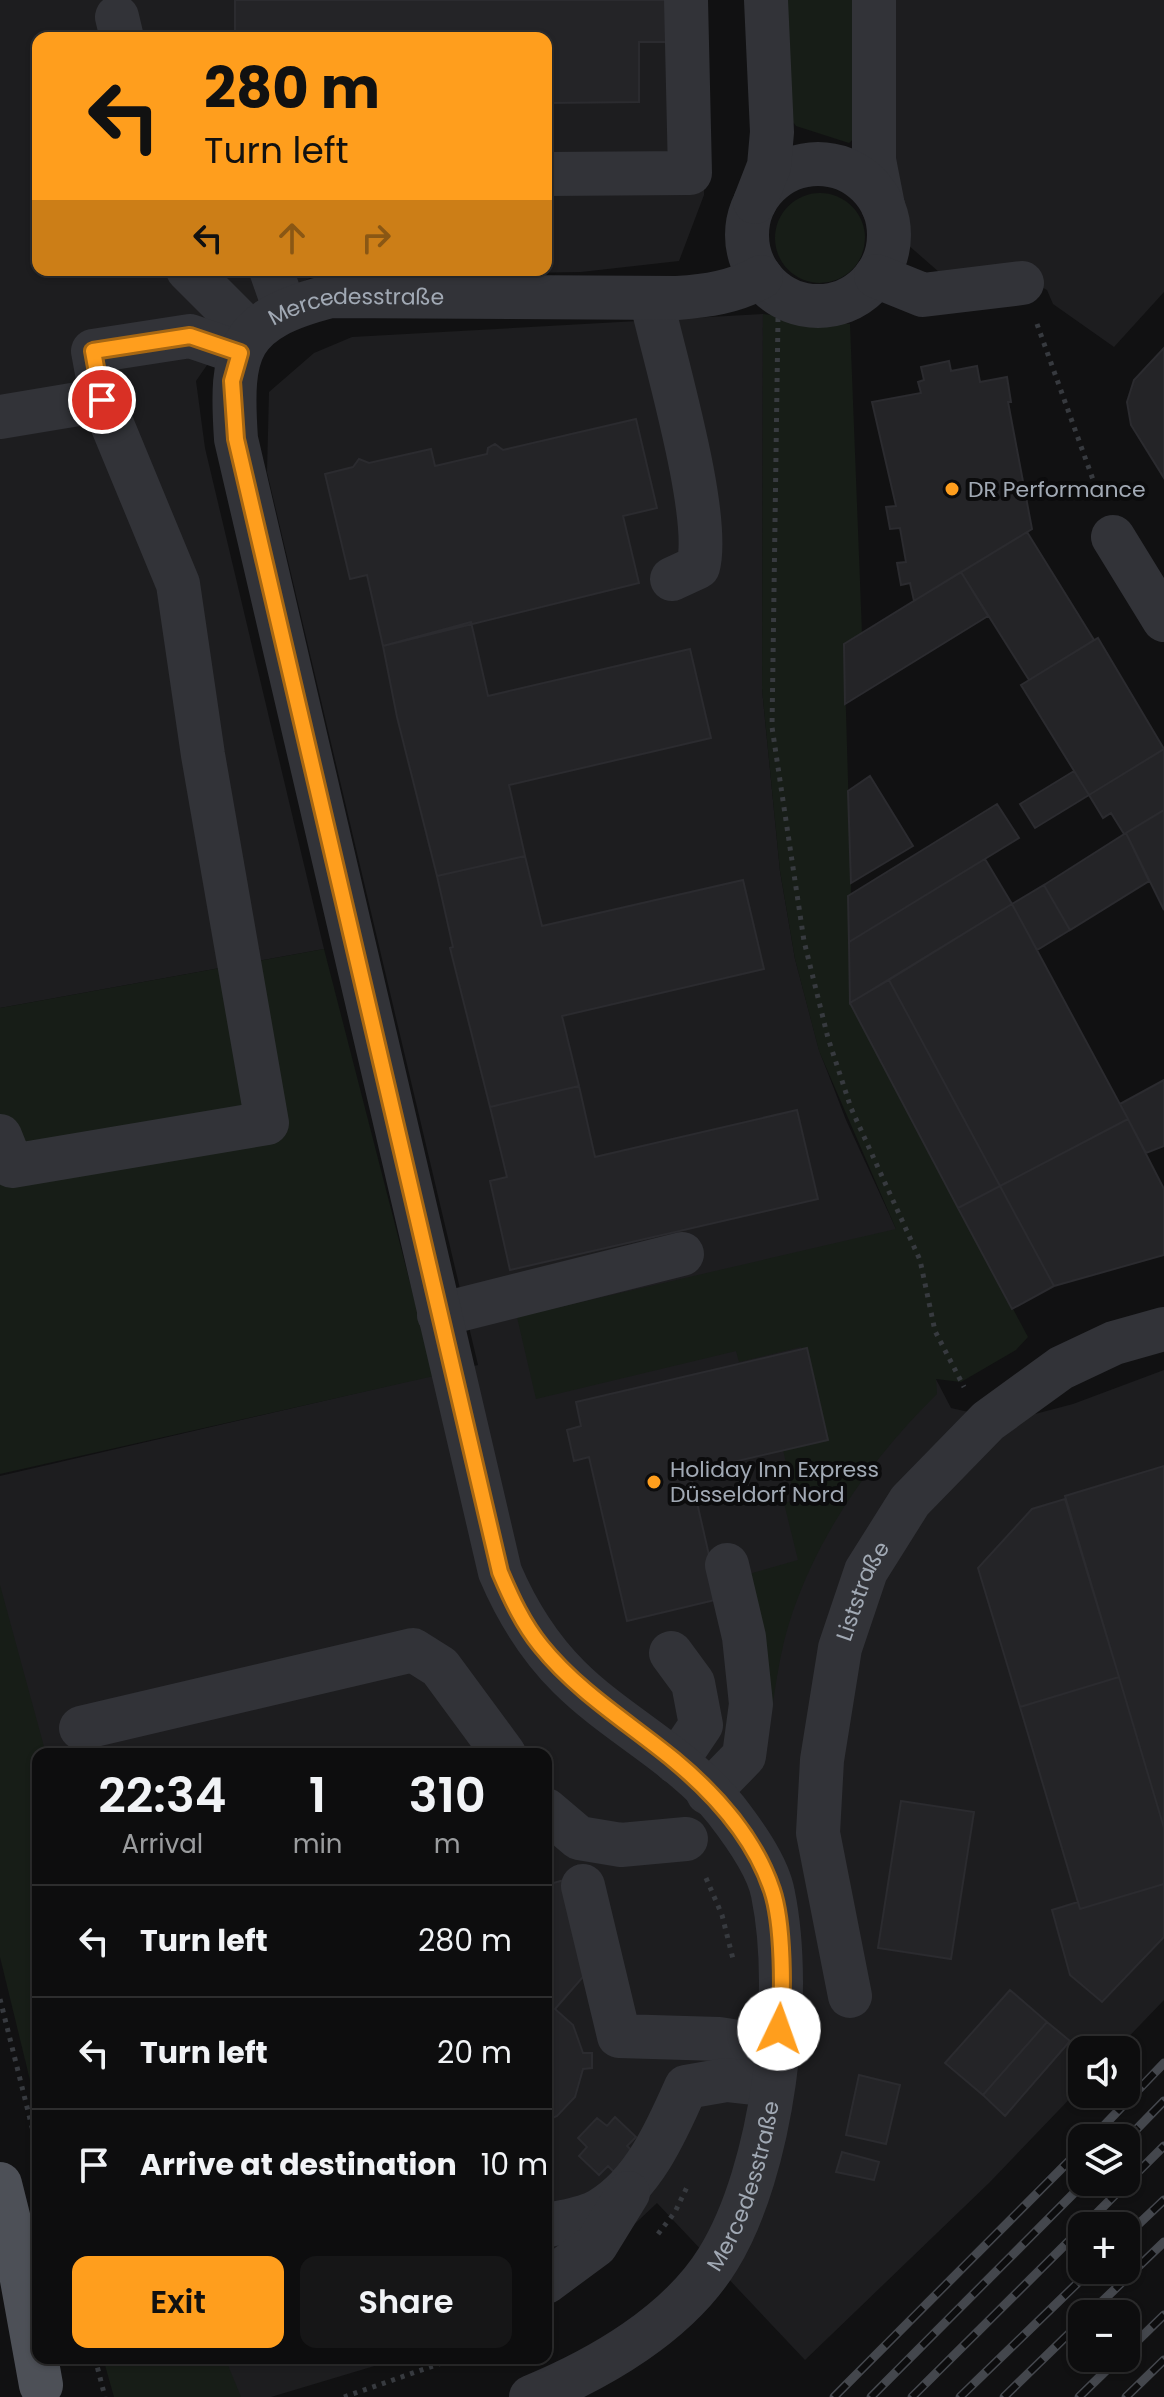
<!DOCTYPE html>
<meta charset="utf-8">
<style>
body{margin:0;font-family:Poppins,sans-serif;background:#161617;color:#f1f3f6;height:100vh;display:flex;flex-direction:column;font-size:30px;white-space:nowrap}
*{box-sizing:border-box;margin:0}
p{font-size:26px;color:#9a9c9e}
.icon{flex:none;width:44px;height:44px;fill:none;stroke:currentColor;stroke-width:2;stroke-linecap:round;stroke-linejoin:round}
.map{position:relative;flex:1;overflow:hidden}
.drawer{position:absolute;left:32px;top:1748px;width:520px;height:616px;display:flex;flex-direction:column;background:#0d0d0e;border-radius:16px;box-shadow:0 2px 6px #0004,0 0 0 2px #2d2d2e}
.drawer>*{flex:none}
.hud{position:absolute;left:32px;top:32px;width:520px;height:244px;border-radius:16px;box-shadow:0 2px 6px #0004,0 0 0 2px #2d2d2e;background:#ff9e1d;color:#111;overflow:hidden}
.buttons{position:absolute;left:1068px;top:2036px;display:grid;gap:16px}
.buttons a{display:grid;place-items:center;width:72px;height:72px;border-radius:16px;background:#0d0d0e;box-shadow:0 2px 6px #0004,0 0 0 2px #2d2d2e;font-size:40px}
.pin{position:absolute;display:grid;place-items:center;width:68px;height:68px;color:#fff;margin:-34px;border:4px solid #fff;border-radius:50%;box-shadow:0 2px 8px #0007}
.me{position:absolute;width:88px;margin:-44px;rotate:3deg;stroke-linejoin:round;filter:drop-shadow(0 0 6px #0008)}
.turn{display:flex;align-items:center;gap:28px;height:168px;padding:0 40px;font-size:36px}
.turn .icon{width:104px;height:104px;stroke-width:2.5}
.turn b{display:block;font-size:56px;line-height:68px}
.lanes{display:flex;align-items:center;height:76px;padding:0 40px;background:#0003;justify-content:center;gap:40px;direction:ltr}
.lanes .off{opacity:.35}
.eta{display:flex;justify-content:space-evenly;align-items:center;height:136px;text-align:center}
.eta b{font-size:48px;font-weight:600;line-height:56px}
.action{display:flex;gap:16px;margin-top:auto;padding:16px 40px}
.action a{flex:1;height:92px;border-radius:16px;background:#ff9e1d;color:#111;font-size:32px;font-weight:600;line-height:92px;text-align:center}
.action a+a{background:#161617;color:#f1f3f6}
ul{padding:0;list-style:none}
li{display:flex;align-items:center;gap:24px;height:112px;padding:0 40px;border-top:2px solid #2d2d2e}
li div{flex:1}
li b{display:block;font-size:30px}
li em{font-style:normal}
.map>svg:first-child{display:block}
.built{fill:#1d1d1f;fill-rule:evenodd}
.green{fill:#171d17}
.building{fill:#242427;stroke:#2b2b2f;stroke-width:2}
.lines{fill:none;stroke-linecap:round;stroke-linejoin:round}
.path{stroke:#373a3f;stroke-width:5;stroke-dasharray:4 6;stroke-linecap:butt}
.minor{stroke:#323338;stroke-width:44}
.major{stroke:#4d5057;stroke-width:44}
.rail-casing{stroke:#44474d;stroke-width:9}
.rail{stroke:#0c0c0d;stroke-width:6;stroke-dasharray:18;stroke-linecap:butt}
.route-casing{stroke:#a66713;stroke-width:20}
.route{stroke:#ff9e1d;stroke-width:14}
.poi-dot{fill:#ff9e1d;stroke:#0c0c0d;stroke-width:3}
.labels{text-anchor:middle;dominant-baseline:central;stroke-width:8;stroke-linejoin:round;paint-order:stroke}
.street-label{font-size:22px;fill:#a1a9b4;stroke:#0c0c0d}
.poi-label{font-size:22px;fill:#a1a9b4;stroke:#0c0c0d;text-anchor:start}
</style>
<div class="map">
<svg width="1164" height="2397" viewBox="0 0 1164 2397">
<rect width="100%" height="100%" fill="#111112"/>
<path class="built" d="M0,0h704l1,156 -1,39 -25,66 -98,11 -269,5 -54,28 -33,34 -29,42 9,67 119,501 -324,59zM38,38h508v232h-508z
M894,0h270v292l-50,55 -61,-43 -6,-14 -33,-18 -67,7 -40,-35 -13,-54z
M763,314l-1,375 18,182 15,88 24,91 27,70 50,109 30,131 25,48 57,13 65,-17 91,-34v630l-48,50h-34v36l-92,96 -185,178 -148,-157 -88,83 -23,10v-542h-508l-38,-86v-192l478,-111 -211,-893 2,-80 45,-39 38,-16z
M201,2358h200l-130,39h-59z"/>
<path class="green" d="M780,0h80l3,130 -14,13 -53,-17 -16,-21z
M775 238a45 45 0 1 1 90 0a45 45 0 1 1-90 0Z
M763,314l87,10 12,309 -18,11 7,239 -1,120 178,334 -12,13 -55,32 -25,-3 1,15c-63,62 -115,134 -144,217 -15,42 -19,89 -26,132l-18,-169 49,-14 -14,-57 11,-3 -12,-50 41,-11 -23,-92 -62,15 -3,-11 -200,48 -19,-82 379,-88 -77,-178 -24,-92 -15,-88 -18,-182z
M324,949l110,427 -434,98v-466z
M0,1585l46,169h-8v359l-38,-156z
M103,2358h122l16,39h-127z"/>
<path class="building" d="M235,0h441l1,42h-38v60l-93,1v-65h-311z
M1164,348v130l-33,-53 -4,-23 7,-22z
M949,361l2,10 26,-5 3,16 27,-5 4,25h-3l24,127 -118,72 -4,-18 -9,2 -4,-22 9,-1 -6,-34 -10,1 -4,-22 10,-1 -24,-104 49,-9 -3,-11 6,-2 -3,-13z
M636,419l21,89 -34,8 16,67 -256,63 -16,-71 -17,4 -25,-105 28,-7 6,-8 10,4 62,-14 4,17 52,-12 1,-6 7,-4 8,6z
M1027,532l67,108 -65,40 -68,-108z
M961,572l27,44 -143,88 -1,-60z
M471,622l17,74 202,-47 21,89 -202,47 16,71 -88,20 -40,-159 -14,-71z
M1098,638l66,111 -75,46 -68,-110z
M1164,749v61l-40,24 -13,-21 -8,5 -14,-23z
M1074,771l15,24 -54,33 -15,-24z
M870,776l43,70 -62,37 -3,-92z
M997,804l22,34 -170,104 -1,-46z
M1164,810v100l-38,-77z
M1126,833l23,48 -79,49 -26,-45z
M525,856l17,70 201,-46 21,89 -202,47 17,70 -89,21 -40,-159 3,-1 -16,-71z
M985,859l27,45 -162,99 -1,-61z
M1044,885l26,45 -33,20 -25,-46z
M1012,904l116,215 -128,67 -111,-206z
M889,980l111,206 -42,22 -108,-205z
M1164,1080v66l-18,7 -26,-49z
M579,1086l16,71 202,-47 21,89 -308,71 -20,-89 17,-4 -17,-70z
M1128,1119l36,70v66l-110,31 -54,-100z
M1000,1186l54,100 -42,23 -54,-101z
M807,1348l21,92 -138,32 29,127 -92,22 -38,-164 -15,4 -7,-31 14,-4 -5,-24z
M1164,1466v362l-99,-332z
M1065,1499l54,178 -99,30 -42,-139 54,-59z
M1119,1677l45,151v56l-84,25 -60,-202z
M901,1801l73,11 -23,147 -73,-11z
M568,1879l21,91 -34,39 18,16 10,28h9v15l-9,1 -8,28 -18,19 -11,5v-236z
M1164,1884v53l-62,65 -32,-27 -18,-65 26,-8 2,7z
M1010,1990l37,32 -64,73 -38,-32z
M1047,2022l23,19 -65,75 -22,-21z
M859,2075l41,10 -14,59 -40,-9z
M615,2117l21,20 -9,9 9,8 -19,21 -9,-9 -9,9 -20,-19 8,-9 -9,-9 19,-20 10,8z
M842,2152l37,10 -5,18 -38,-8z"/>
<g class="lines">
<path class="path" d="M778,318l-6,409 32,214 24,97 23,70 69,152 15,71 29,56
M1037,324l63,175
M706,1878l16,37 12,48
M0,1999l38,152
M658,2234l17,-22 13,-27
M95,2358l10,39
M344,2397l112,-39"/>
<g class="minor">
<path d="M874,0v160l9,46"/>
<path d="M117,17l5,21"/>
<circle cx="818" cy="235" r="71"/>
<path d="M546,174l144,-1 -4,-173"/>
<path d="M755,202l14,-36 3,-34 -6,-132"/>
<path d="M188,270l64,64"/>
<path d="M271,270l14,40"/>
<path d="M876,276l47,19 99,-12"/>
<path d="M651,298c13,59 61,218 47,269l-26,12"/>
<path d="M0,417l102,-17 -9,-49 97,-15 50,17"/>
<path d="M1113,537l51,83"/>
<path d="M0,1136l12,30 255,-43 -64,-368 -25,-171 -76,-184"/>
<path d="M439,1315l243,-61"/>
<path d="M671,1653l22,30 8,42 -25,37"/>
<path d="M81,1728l332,-78 27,17 64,87"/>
<path d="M708,1793l36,-37 7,-52 -7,-67 -17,-72"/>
<path d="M546,1810l33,28 42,7 65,-6"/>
<path d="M583,1886l36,150 100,3 58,9"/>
<path id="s1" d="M850,1996l-32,-163 4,-73 18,-112 26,-77 44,-70 78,-80 73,-53 53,-25 50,-14"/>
<path d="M546,2226c17,-5 39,-7 54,-16 43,-25 67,-80 86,-123l40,-7 46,5"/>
<path d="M546,2282l50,-37 32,-52"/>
<path id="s2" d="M531,2397c68,-28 147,-73 187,-138 55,-89 76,-263 55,-365 -5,-28 -30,-62 -47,-84 -43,-54 -109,-85 -157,-133 -31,-31 -52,-65 -69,-105l-264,-1133c-6,-90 1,-119 95,-143l346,2c29,-2 58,-6 84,-21"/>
</g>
<path class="major" d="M0,2184l17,68 24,133"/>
<g class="rail-casing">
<path id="rail" d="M1092,2138l72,-75
M1126,2140l38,-39
M1084,2226l80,-80
M1126,2236l38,-36
M1089,2314l75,-72
M1126,2352l38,-37
M834,2397l248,-249
M871,2397l214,-215
M912,2397l170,-169
M960,2397l131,-127
M1004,2397l78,-76
M1079,2397l40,-39
M1126,2397l38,-37"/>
</g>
<use href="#rail" class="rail"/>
</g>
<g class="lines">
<g class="route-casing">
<path id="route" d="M102,400l-9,-49 97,-15 50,17 -8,28 4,58 264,1133c11,26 23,52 41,74 37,46 88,77 133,114 41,34 81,79 98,130 11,32 12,105 7,139"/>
</g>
<use href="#route" class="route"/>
</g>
<g class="poi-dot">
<circle cx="952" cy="489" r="8"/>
<circle cx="654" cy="1482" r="8"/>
</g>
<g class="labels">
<g class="street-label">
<text stroke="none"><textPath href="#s2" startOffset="2426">Mercedesstraße</textPath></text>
<text stroke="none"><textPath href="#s1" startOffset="414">Liststraße</textPath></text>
<text stroke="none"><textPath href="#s2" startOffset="314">Mercedesstraße</textPath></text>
</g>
<g class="poi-label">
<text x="968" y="489">DR Performance</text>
<text x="670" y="1469">Holiday Inn Express<tspan x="670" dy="25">Düsseldorf Nord</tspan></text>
</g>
</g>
</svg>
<div class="buttons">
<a><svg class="icon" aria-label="sound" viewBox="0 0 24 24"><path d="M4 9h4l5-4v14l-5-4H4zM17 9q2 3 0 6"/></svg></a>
<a><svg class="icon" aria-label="layers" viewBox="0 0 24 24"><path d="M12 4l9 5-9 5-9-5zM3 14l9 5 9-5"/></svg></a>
<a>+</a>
<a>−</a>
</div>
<div class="pin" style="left:102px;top:400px;background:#d93025"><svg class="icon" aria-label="arrive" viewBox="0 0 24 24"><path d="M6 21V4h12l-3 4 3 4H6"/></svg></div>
<svg class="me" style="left:779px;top:2029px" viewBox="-20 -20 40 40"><circle r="19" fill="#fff"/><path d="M0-13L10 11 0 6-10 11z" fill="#ff9e1d"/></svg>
<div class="hud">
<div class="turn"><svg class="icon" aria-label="left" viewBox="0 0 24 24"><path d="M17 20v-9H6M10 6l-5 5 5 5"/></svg><div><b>280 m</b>Turn left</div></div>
<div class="lanes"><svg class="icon" aria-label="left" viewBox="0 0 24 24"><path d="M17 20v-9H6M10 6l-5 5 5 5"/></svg><svg class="icon off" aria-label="ahead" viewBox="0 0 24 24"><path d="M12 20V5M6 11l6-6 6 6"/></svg><svg class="icon off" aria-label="right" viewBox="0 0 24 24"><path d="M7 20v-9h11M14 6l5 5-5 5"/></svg></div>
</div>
<section class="drawer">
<div class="eta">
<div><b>22:34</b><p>Arrival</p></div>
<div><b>1</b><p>min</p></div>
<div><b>310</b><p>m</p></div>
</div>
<ul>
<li><svg class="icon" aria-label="left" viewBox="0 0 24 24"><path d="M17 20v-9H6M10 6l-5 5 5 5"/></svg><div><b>Turn left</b></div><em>280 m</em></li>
<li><svg class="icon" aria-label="left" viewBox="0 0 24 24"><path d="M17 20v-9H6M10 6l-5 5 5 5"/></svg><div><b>Turn left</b></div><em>20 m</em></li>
<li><svg class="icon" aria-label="arrive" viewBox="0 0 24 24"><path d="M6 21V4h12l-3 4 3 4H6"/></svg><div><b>Arrive at destination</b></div><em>10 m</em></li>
</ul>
<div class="action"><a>Exit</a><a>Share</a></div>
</section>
</div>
